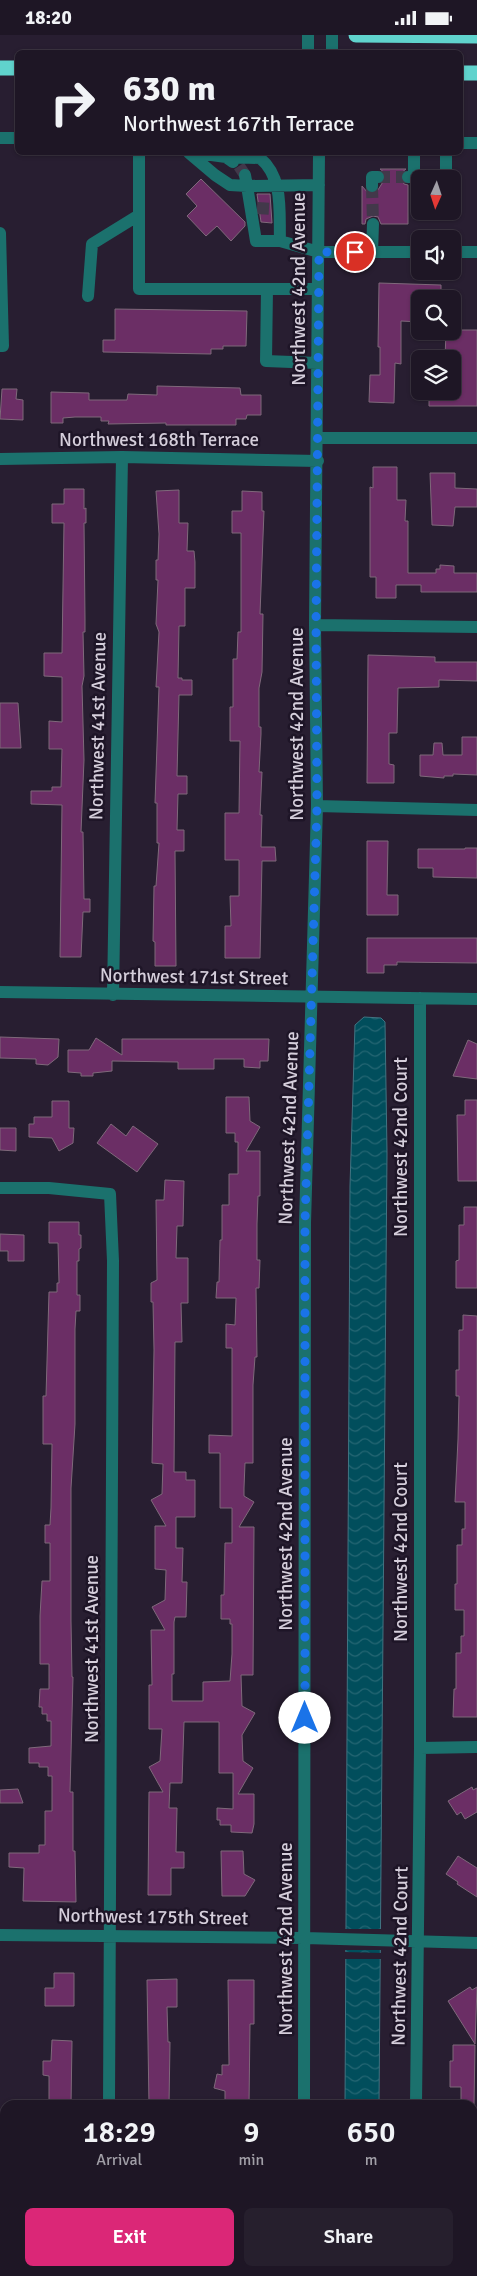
<!DOCTYPE html>
<style>
body{margin:0;font-family:Signika,sans-serif;background:#261f2d;color:#f1f3f6;height:100vh;display:flex;flex-direction:column;font-size:19px;white-space:nowrap}
*{box-sizing:border-box;margin:0}
p{font-size:16px;color:#a19fa7}
.icon{flex:none;width:28px;height:28px;fill:none;stroke:currentColor;stroke-width:2;stroke-linecap:round;stroke-linejoin:round}
.map{position:relative;flex:1;overflow:hidden}
.sheet{position:absolute;left:0px;top:2065px;width:478px;height:176px;display:flex;flex-direction:column;background:#1e1625;border-radius:15px 15px 0 0;box-shadow:0 1px 4px #0004,0 0 0 1px #3c3542}
.sheet>*{flex:none}
.banner{position:absolute;left:15px;top:15px;width:448px;height:105px;border-radius:8px;box-shadow:0 1px 4px #0004,0 0 0 1px #3c3542;background:#1e1625;color:#f1f3f6;overflow:hidden}
.needle{width:32px;rotate:183deg}
.buttons{position:absolute;left:411px;top:135px;display:grid;gap:10px}
.buttons a{display:grid;place-items:center;width:50px;height:50px;border-radius:8px;background:#1e1625;box-shadow:0 1px 4px #0004,0 0 0 1px #3c3542;font-size:25px}
.pin{position:absolute;display:grid;place-items:center;width:42px;height:42px;color:#fff;margin:-21px;border:2px solid #fff;border-radius:50%;box-shadow:0 1px 5px #0007}
.me{position:absolute;width:55px;margin:-28px;rotate:0deg;stroke-linejoin:round;filter:drop-shadow(0 0 4px #0008)}
.turn{display:flex;align-items:center;gap:18px;height:105px;padding:0 25px;font-size:22px}
.turn .icon{width:65px;height:65px;stroke-width:2.5}
.turn b{display:block;font-size:35px;line-height:42px}
.eta{display:flex;justify-content:space-evenly;align-items:center;height:85px;text-align:center}
.eta b{font-size:30px;font-weight:600;line-height:35px}
.cta{display:flex;gap:10px;margin-top:auto;padding:10px 25px}
.cta a{flex:1;height:58px;border-radius:8px;background:#db2777;color:#fff;font-size:20px;font-weight:600;line-height:58px;text-align:center}
.cta a+a{background:#261f2d;color:#f1f3f6}
.status{display:flex;justify-content:space-between;align-items:center;height:35px;padding:0 25px;background:#1e1625;direction:ltr}
.status svg{height:14px;fill:currentColor}
.map>svg:first-child{display:block}
.water{fill:url(#water-waves);stroke:#417482}
.pier{fill:#281e31}
.building{fill:#6b2e65;stroke:#7f697b}
.lines{fill:none;stroke-linecap:round;stroke-linejoin:round}
.minor-tunnel{stroke:#42384a;stroke-width:12;stroke-dasharray:12 6;stroke-linecap:butt}
.minor{stroke:#1b716d;stroke-width:12}
.highway{stroke:#60d3cd;stroke-width:15}
.route{stroke:#1a73e8;stroke-width:9;stroke-dasharray:0 16.2}
.labels{text-anchor:middle;dominant-baseline:central;stroke-width:5;stroke-linejoin:round;paint-order:stroke}
.street-label{font-size:19px;fill:#d5cedb;stroke:#1e1527}
</style>
<div class="status"><b>18:20</b><svg viewBox="0 0 49 12"><path d="M0 12V9h3v3zM5 12V6h3v6zM10 12V3h3v9zM15 12V0h3v12zM26 1h20v11H26zM47 4h2v5h-2z"/></svg></div>
<div class="map">
<svg width="477" height="2241" viewBox="0 0 477 2241">
<defs>
<pattern id="water-waves" width="16" height="10" patternUnits="userSpaceOnUse" patternTransform="scale(1.25)"><rect width="16" height="10" fill="#014e5c"/><path d="M0 5q4-4 8 0t8 0" fill="none" stroke="#256673"/></pattern>
</defs>
<rect width="100%" height="100%" fill="#281e31"/>
<path class="water" d="M364,982l17,1 4,4 2,131 -8,952h-34l5,-919 5,-161z
M346,2236h32v5h-32z"/>
<path class="pier" d="M344,1894h39v21h-39z
M344,1917l39,1v6h-38l-1,10z"/>
<path class="building" d="M380,134h26l-5,4 -1,4 4,7 4,1v39h-27l-3,-7 -5,-1 -7,3 -1,5h-3v-38l6,7h8l10,-16 -1,-4z
M201,144l44,43v4l-14,15 -14,-15 -11,10 -19,-20 10,-10 -11,-12z
M257,159h13l2,29 -11,-1z
M379,248l62,2v12l-21,2v23l-19,-1v43l-6,-1 -1,40 -25,-1 1,-27h10v-28h-2z
M115,274l132,2 -1,35h-23v3h-12v5l-108,-2v-12h12z
M452,295h25v76h-48v-15h23v-32h-7l1,-28z
M157,351l83,2 1,7h20v20h-14l-1,4h-10v6h-70v-2l-58,1 1,-3h-8v-4h-26l-12,1v5h-12v-31l38,1v7h38l1,-6 29,1z
M2,354h15l-1,10 7,1v20l-23,-1z
M373,432h24v33h9l-1,21h3v52h28v-4h4v-4l14,1v7h23v19h-56v-7h-25v13h-20v-21h-6v-90l3,1z
M430,438h25v15l22,1v18h-22l-2,19 -21,-1z
M64,454h20v20l2,-1v15h-2l1,96v13h-2l1,44 -2,10 2,74 -3,72h2l1,67h6v13h-7l-2,45h-21l2,-152 -31,-1v-13h21v-4h9l1,-38h-13v-28l13,1v-45l-18,-1v-23h18l2,-130h-12v-19h12z
M179,455v33h9l-1,28h7l1,11v26h-10v38h-6l-1,52h4v2h10v15h-13l-2,81h10v18h-9l-1,36h7v21h-9l1,115h-21v-24l-2,-1 1,-55h2l3,-43h-2v-40h-2l4,-116h-3l3,-55 -3,-8 2,-44h-2v-20h2l1,-26 -3,-43z
M242,456l20,1v19h2l-4,103h3l-1,58 -3,16v39h2v7l-2,38h3l-2,43h2l-1,32h14l1,14h-14l-2,97h-35v-32h6l-1,-30h9v-36h-14v-47h14l1,-72h-10v-34h3v-48h4l1,-27h3v-99h-9v-22h10z
M368,620l67,2v5h42v19l-38,-1v7l-41,1 -1,45h-8v31l5,1v18h-27z
M0,668h18l3,45h-21z
M462,702h15v38l-24,-1v2h-9v2l-24,-2v-21h13l1,-12h8l1,12h19z
M367,806h21l-1,54h11v20h-31z
M465,813h12v30l-44,-1v-9h-15v-19h47z
M367,903h110v25l-80,-1v3h-13v8h-17z
M0,1002l59,2 -1,18 -10,8 -12,-1v-5l-36,-1z
M96,1003l26,17v-16h147l-1,22h-8v7l-16,-1v-8h-30v10h-36v-7l-66,-1v10l-19,2v3h-12v-3l-13,-1v-22h21z
M468,1005l9,4v35l-24,-3z
M226,1062h23l1,24 10,6 -14,24h14v45h-2l-1,28v36h3l-1,28h-3l1,69h-2l-2,28v78h-8l-1,25v8l10,6 -15,25h15l-1,148h-12l1,31 13,7 -13,22 1,26 10,7 -15,26h16v30l-2,9 -21,-1v-7h-11v-5h-3v-12l16,1v-36h-14v-51h-35l-2,61h-12l-1,25h8l-1,44h8v16h-13v27h-23l1,-103h14l-14,-25 11,-6 2,-32h-13v-44h3l-1,-55h14l-13,-23 13,-7 1,-30 -11,-1v-43h11l-15,-26 11,-6 1,-30 -11,-1 2,-113 -1,-48h-2v-19l6,-3 -1,-80h8l1,-20 19,1 -1,45h-6l-1,32h12v45h-7l1,39h-7l-1,130h12v8h9v37h-19v31h7l-1,34h5l-1,35h-11l-1,5v52h-2v27h31v-19l27,-1 2,-27v-30h-2v-5h-9v-24h3l1,-52h7v-35h-12v-55h-11v-18l23,1v-88h-6v-24l9,1 1,-27h-20l1,-16h2l1,-42h2v-35h7v-31h9v-32h-3v-9h-9z
M465,1065h12v81h-19l-1,-66h8z
M52,1066h17v27h5l-1,15 -14,8 -7,-13 -23,-1v-13h5v-7h18z
M111,1089l15,12 7,-10 25,18 -21,28 -40,-29z
M0,1093h16v23l-16,-1z
M464,1172h13v81h-21v-27l3,-1v-35h5z
M49,1187h30v13h2v13l-2,1v12h-2v34h3v16h-4l-1,18v95l-4,64v133l1,56h1l-3,115h3v59h2l1,51 -53,-1 1,-33 -15,-1v-14h30v-8h6v-34h7v-35h-4v-9h-9v-4h-10v-15l22,-2v-25h-4v-7h-5v-7h-3l1,-18h9v-25h-9v-48l2,-35h8v-38h-5v-18h5l1,-17 1,-64h-9v-48h3l3,-104h8v-9h2l-1,-40h-9z
M0,1199l24,1v26h-16v-10h-8z
M463,1280l14,1v401h-24l1,-28h2v-36h5v-17h3v-26h-9v-26h2v-39h5v-16h3v-27h-10l3,-63 1,-43h-3v-26h3v-40h4z
M472,1752l1,3 4,-2v24l-12,7 -4,-7 -4,3 -9,-14z
M18,1754l5,14h-23v-13z
M221,1816h22l1,23 11,6 -10,16h-23z
M458,1821l19,12v29l-20,-13 1,-2 -12,-8z
M54,1938h20v33h-29v-18h9z
M177,1944v28h-10l1,35h2l-1,63h-20l-2,-125z
M228,1945h26v44h-4l-1,81h-24v-14l-11,-3 3,-14 5,1v-10h7z
M470,1952l2,3 5,-3 -2,57 -27,-43z
M52,2005l20,1 -1,64h-22v-29l-6,-1v-14h8z
M453,2010h22l-1,60h-13v-18h-11v-26h3z"/>
<g class="lines">
<path class="minor-tunnel" d="M239,131l6,9
M378,142h30
M372,151l1,38
M257,173l17,1"/>
<path class="minor" d="M308,18v-18
M332,18v-18
M0,103h18
M460,108h17
M139,118v136h179
M189,118l26,22 15,10 17,1 9,55h24
M197,118l29,4 7,5
M226,122l34,1c24,20 19,54 20,83l39,11h101
M245,140l2,11 72,-1
M408,142h6v-24
M446,144v-26
M372,151v-9h6
M446,179v-3
M0,198l3,113h-3
M372,217l1,-28
M452,217h25
M267,254l-1,72 51,2
M88,261l4,-52 47,-29
M317,403h160
M0,424l122,-2 196,4
M315,590l162,2
M317,771l160,4
M0,957l477,7
M113,960l9,-538
M0,1153h49l61,6 3,67 -4,844
M420,1713l57,-1
M0,1900l305,3 172,5
M304,2070l1,-882 12,-417 -2,-181 4,-472
M416,2070l4,-357v-750
M108,2241v-5
M304,2241v-5
M413,2241v-5"/>
<path class="highway" d="M356,0l121,1
M0,33h18
M460,38h17"/>
</g>
<g class="lines">
<path class="route" d="M305,1683v-495l12,-417 -1,-181 3,-373h36"/>
</g>
<g class="labels">
<g class="street-label">
<text transform="translate(299 254) rotate(-90)">Northwest 42nd Avenue</text>
<text x="159" y="405">Northwest 168th Terrace</text>
<text transform="translate(297 689) rotate(-90)">Northwest 42nd Avenue</text>
<text transform="translate(98 691) rotate(-89)">Northwest 41st Avenue</text>
<text transform="translate(194 942) rotate(1)">Northwest 171st Street</text>
<text transform="translate(289 1093) rotate(-88)">Northwest 42nd Avenue</text>
<text transform="translate(401 1112) rotate(-90)">Northwest 42nd Court</text>
<text transform="translate(286 1499) rotate(-90)">Northwest 42nd Avenue</text>
<text transform="translate(401 1517) rotate(-90)">Northwest 42nd Court</text>
<text transform="translate(92 1614) rotate(-90)">Northwest 41st Avenue</text>
<text transform="translate(153 1882) rotate(1)">Northwest 175th Street</text>
<text transform="translate(286 1904) rotate(-90)">Northwest 42nd Avenue</text>
<text transform="translate(400 1921) rotate(-89)">Northwest 42nd Court</text>
</g>
</g>
</svg>
<div class="buttons">
<a><svg class="needle" viewBox="-14 -14 28 28"><path d="M0-13l5 13h-10z" fill="#e53935"/><path d="M0 13l5-13h-10z" fill="#a19fa7"/></svg></a>
<a><svg class="icon" aria-label="sound" viewBox="0 0 24 24"><path d="M4 9h4l5-4v14l-5-4H4zM17 9q2 3 0 6"/></svg></a>
<a><svg class="icon" aria-label="search" viewBox="0 0 24 24"><circle cx="10" cy="10" r="6"/><path d="M15 15l6 6"/></svg></a>
<a><svg class="icon" aria-label="layers" viewBox="0 0 24 24"><path d="M12 4l9 5-9 5-9-5zM3 14l9 5 9-5"/></svg></a>
</div>
<div class="pin" style="left:355px;top:217px;background:#d93025"><svg class="icon" aria-label="arrive" viewBox="0 0 24 24"><path d="M6 21V4h12l-3 4 3 4H6"/></svg></div>
<svg class="me" style="left:305px;top:1683px" viewBox="-20 -20 40 40"><circle r="19" fill="#fff"/><path d="M0-13L10 11 0 6-10 11z" fill="#1a73e8"/></svg>
<div class="banner">
<div class="turn"><svg class="icon" aria-label="right" viewBox="0 0 24 24"><path d="M7 20v-9h11M14 6l5 5-5 5"/></svg><div><b>630 m</b>Northwest 167th Terrace</div></div>
</div>
<section class="sheet">
<div class="eta">
<div><b>18:29</b><p>Arrival</p></div>
<div><b>9</b><p>min</p></div>
<div><b>650</b><p>m</p></div>
</div>
<div class="cta"><a>Exit</a><a>Share</a></div>
</section>
</div>
